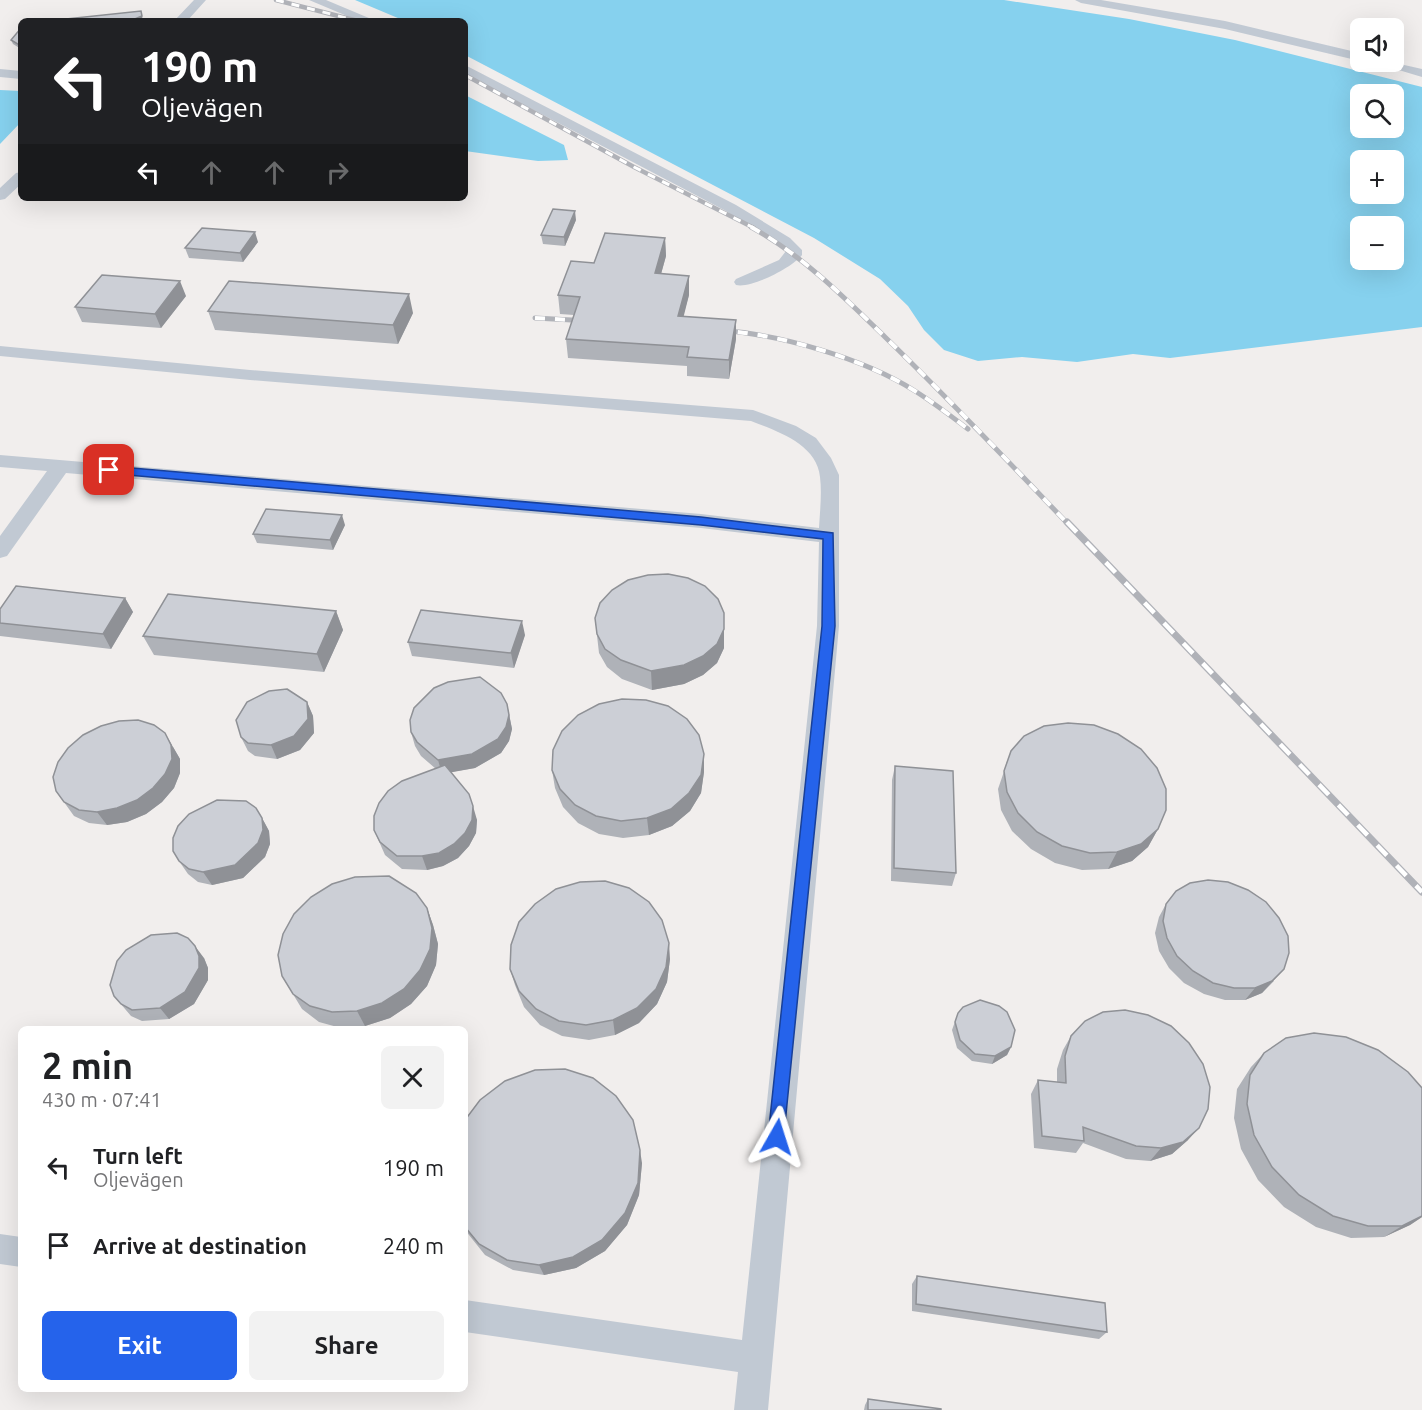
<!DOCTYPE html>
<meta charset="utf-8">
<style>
body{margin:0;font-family:Ubuntu,sans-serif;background:#f2f2f2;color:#202124;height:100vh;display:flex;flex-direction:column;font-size:22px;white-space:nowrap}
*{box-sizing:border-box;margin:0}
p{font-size:20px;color:#757577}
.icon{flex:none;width:33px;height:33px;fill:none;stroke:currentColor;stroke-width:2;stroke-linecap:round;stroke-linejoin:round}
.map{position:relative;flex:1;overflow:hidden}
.panel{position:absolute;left:18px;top:1026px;width:450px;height:366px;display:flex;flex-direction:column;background:#fff;border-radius:9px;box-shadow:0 6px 24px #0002}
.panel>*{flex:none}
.hud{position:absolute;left:18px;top:18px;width:450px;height:183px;border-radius:9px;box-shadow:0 6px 24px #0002;background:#202124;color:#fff;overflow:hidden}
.controls{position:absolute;left:1350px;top:18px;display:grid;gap:12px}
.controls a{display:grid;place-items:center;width:54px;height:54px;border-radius:9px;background:#fff;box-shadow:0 6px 24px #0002;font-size:30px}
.pin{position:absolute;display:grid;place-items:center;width:51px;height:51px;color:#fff;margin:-26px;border-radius:12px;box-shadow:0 3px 9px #0006}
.me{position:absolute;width:66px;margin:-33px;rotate:6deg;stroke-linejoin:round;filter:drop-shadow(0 0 4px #0008)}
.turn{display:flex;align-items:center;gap:21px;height:126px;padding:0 24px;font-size:27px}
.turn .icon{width:78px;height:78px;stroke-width:2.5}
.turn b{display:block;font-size:42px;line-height:51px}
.lanes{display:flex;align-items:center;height:57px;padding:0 24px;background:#0003;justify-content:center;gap:30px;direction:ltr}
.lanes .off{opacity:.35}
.round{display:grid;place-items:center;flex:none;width:63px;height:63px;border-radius:9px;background:#f2f2f2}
.overview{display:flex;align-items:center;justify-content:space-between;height:102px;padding:0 24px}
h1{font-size:36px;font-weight:700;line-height:45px}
.button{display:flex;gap:12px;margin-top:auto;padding:12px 24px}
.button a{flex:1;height:69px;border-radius:9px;background:#2563eb;color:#fff;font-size:24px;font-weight:700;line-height:69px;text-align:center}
.button a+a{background:#f2f2f2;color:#202124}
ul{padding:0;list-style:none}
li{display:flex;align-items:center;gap:18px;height:78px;padding:0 24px}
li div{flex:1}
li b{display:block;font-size:22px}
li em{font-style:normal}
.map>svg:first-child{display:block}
.water{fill:#86d1ee;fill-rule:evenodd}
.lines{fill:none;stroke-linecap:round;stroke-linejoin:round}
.street{fill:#c1c9d3;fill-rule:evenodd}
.rail-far2-casing{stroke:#b0b2b8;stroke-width:4.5}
.rail-far1-casing{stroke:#b0b2b8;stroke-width:5}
.rail-casing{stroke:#b0b2b8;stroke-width:7}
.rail-far2{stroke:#fff;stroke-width:3;stroke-dasharray:8;stroke-linecap:butt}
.rail-far1{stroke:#fff;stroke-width:4;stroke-dasharray:10;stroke-linecap:butt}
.rail{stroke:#fff;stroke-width:4.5;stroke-dasharray:14;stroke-linecap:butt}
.wall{fill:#afb2b8}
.shaded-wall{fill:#8f9196}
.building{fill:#cccfd6;stroke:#8f9196;stroke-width:1.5}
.route{fill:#2563eb;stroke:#184099;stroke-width:1.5}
</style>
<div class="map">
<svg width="1422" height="1410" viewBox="0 0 1422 1410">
<rect width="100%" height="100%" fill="#f1eeed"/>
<path class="water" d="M355,0h649l125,19 106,21 187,47v240l-252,31 -37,-4 -56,8 -55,-5 -44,4 -34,-11 -20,-20 -16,-24 -28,-27 -66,-41 -349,-183v-34h-60zM1360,94h34v34h-34zM1360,160h34v34h-34zM1360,226h34v34h-34z
M0,90l21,1v31l-21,22z
M465,95l99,50 4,15 -30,1 -73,-10z"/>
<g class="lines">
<path class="street" d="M194,0h12l-19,21h-13z
M309,0h17l50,21h-17z
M1075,0h26l124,21 135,32v8l-135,-32 -144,-26z
M1372,62h19l31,7v8z
M465,65l271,140 54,33 12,12v5c-9,12 -51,34 -66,30l-2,-3 2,-3 43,-19 7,-9 -60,-40 -261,-137z
M0,69l21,2v8l-21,-2z
M21,172v12l-16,15 -5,1v-12l16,-15z
M0,346l250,24 503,40 43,16 20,12 15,20 8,17v151l-71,784h-34l4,-38 -273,-40v-32l277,40 75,-714 2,-84 -118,-14 -635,-55 -59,83 -7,2v-22l47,-65 -47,-4v-12l701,59 118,14c1,-17 3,-35 1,-51 -3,-33 -43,-46 -69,-56l-501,-41 -250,-24z
M0,1234l21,3v30l-21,-3z"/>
<g class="rail-far2-casing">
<path id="rail-far2" d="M276,0l82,21
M465,75l169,92 120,61"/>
</g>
<g class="rail-far1-casing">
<path id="rail-far1" d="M751,227c51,28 93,70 134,110 63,61 123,124 183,187
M535,318l55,3
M718,330c61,4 145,28 197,61 19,12 36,25 53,38"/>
</g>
<g class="rail-casing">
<path id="rail" d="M1067,522l355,370"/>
</g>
<use href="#rail-far2" class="rail-far2"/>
<use href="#rail-far1" class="rail-far1"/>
<use href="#rail" class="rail"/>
</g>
<path class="wall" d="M21,28v21l-8,-5 -2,-4z
M576,220l-11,26 -22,-2 -2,-9z
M665,238l1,18 -5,18 28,21 -6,21 53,23 -7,40 -42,-3v-10l-119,-8 -2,-19 8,-24 -14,-1 -2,-19 36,-32z
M258,242l-15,20 -54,-4 -4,-10z
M186,296l-25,32 -79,-6 -7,-15z
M208,311l205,2 -15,31 -183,-14z
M345,525l-12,25 -76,-7 -4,-9z
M125,598l8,14 -22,37 -111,-13v-27z
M336,611l7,19 -19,42 -170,-17 -11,-19z
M595,618l129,30 -7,15 -14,12 -19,9 -32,6 -30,-11 -15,-12 -8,-14z
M525,635l-11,33 -102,-12 -4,-14z
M307,702l6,14 1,17 -14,17 -23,9 -22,-3 -7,-5 -7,-14z
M507,704l5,25 -3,12 -8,12 -26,15 -24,4 26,48 -1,13 -7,13 -11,12 -15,8 -16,4 -25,-1 -17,-14 -11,-25 62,-61 -15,-13 -6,-10 -4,-14z
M173,747l7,12v14l-6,15 -12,14 -16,12 -19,8 -20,3 -18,-2 -15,-7 -18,-25z
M1011,751l147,78 -10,18 -16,14 -24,8 -26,1 -27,-7 -24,-14 -19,-18 -11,-21 -3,-21z
M704,754v18l-3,21 -11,18 -18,15 -23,9 -26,3 -24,-4 -21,-11 -15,-16 -8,-19 -3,-18z
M895,766l61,107 -4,13 -61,-5 1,-101z
M262,818l7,13 1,13 -5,13 -22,21 -31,7 -14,-3 -10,-8 -9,-13z
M1166,904l108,77 -12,12 -17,7h-20l-21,-6 -20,-11 -15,-15 -10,-17 -4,-18 4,-16z
M427,908l6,17 5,19 -2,21 -9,21 -16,18 -21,14 -25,8 -24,2 -22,-6 -17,-13 -20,-33z
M204,958l4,10v12l-14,24 -25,15 -27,2 -11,-5 -17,-20z
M670,959l-3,23 -10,22 -18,19 -24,12 -26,5 -27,-4 -22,-11 -16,-18 -9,-22 -5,-16z
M958,1013l53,34 -4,8 -15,9 -20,-3 -15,-13 -5,-18z
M1071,1036l117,104 -16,14 -22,7 -24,-2 -43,-16 -7,10 -42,-5 -3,-54 7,-14 19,2v-13l6,-19z
M1264,1053l158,35v129l-12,8 -26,12 -33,1 -35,-11 -32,-20 -26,-27 -17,-31 -7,-31 3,-29 14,-22z
M465,1120l177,43 -3,32 -12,30 -22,26 -29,17 -32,7 -31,-5 -28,-15 -20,-25z
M917,1276l190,56 -8,7 -187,-28v-27z
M868,1399l73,11h-77l1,-5z"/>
<path class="shaded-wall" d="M142,16l1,5h-13z
M575,211l1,9 -11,26 -1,-9z
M255,232l3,10 -15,20 -3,-9z
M665,238l1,18 -10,36 -1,-19z
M689,276v19l-10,40 -1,-19z
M180,281l6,15 -25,32 -6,-14z
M409,294l4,19 -15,31 -5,-19z
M736,320v19l-7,40v-19z
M342,515l3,10 -12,25 -3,-10z
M125,598l8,14 -22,37 -8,-15z
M336,611l7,19 -19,42 -7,-18z
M724,613v35l-7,15 -14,12 -19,9 -32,6 -1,-19z
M522,621l3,14 -11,33 -3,-15z
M307,702l6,14 1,17 -14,17 -23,9 -6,-14z
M507,704l5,25 -3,12 -8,12 -26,15 -33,6 -4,-14z
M165,733l15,26v14l-6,15 -12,14 -16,12 -19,8 -20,3 -10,-13z
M704,754v18l-3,21 -11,18 -18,15 -23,9 -2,-17z
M473,806l4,14 -1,13 -7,13 -11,12 -15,8 -16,4 -5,-14z
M262,818l7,13 1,13 -5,13 -22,21 -31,7 -9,-13z
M1158,829l-10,18 -16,14 -24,8 9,-17z
M427,908l6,17 5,19 -2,21 -9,21 -16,18 -21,14 -25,8 -8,-15z
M669,943l1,16 -3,23 -10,22 -18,19 -24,12 -2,-15z
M195,946l9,12 4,10v12l-14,24 -25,15 -9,-11z
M1284,969l-22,24 -17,7 10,-12z
M1011,1047l-4,8 -15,9 3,-8z
M1199,1128l-11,12 -16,14 -22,7 11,-13z
M640,1150l2,13 -3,32 -12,30 -22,26 -29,17 -32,7 -5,-10z
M1422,1216v1l-12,8 -26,12 18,-11z"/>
<path class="building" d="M141,11l1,5 -12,5h-83z
M21,28v18l-10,-6z
M553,209l22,2 -11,26 -23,-2z
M202,228l53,4 -15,21 -55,-5z
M605,233l60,5 -10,35 34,3 -11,40 58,4 -7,40 -42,-3 2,-10 -123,-8 14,-42 -22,-2 13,-34 23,2z
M102,275l78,6 -25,33 -80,-7z
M229,281l180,13 -16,31 -185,-14z
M266,509l76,6 -12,25 -77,-6z
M668,574l20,4 17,8 13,13 6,14v16l-7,15 -14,12 -19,9 -33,6 -30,-11 -16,-11 -8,-15 -2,-16 5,-15 12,-13 16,-10 20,-5z
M16,586l109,12 -22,36 -103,-11v-14z
M168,594l168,17 -19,43 -174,-18z
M421,610l101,11 -11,32 -103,-11z
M480,677l21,16 6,11 2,11 -3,12 -8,12 -26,15 -34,6 -21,-18 -6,-10 -1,-12 4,-12 20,-20 14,-6z
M287,689l20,13 1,17 -14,17 -23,9 -23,-2 -7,-6 -5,-17 11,-18 22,-11z
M622,699l24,1 22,6 19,13 12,16 5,19 -3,21 -12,18 -18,16 -24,9 -26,3 -25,-5 -21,-11 -15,-16 -8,-19 1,-20 9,-19 16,-16 21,-11z
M138,720l16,5 11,8 6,12 1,14 -7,15 -12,14 -16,12 -20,8 -20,4 -18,-2 -15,-8 -8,-11 -3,-14 5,-15 10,-14 15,-13 18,-9 18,-5z
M1068,723l26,2 24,9 23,15 16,19 9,21v21l-8,19 -17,15 -24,8 -27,1 -28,-7 -25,-14 -19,-19 -11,-21 -3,-21 7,-20 13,-15 20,-10z
M445,765l24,29 4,12 -1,14 -7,13 -11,11 -15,9 -17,3h-25l-17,-14 -6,-12v-14l5,-13 9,-12 14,-10z
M895,766l58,5 3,102 -62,-5z
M217,800l29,1 10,7 6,10 1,12 -5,13 -23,22 -32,7 -14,-3 -10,-8 -6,-10v-13l5,-12 11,-12z
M389,876l27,17 11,15 5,20 -2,21 -10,21 -16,19 -22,14 -25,8 -25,1 -22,-6 -17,-12 -11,-18 -4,-21 5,-21 11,-20 17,-17 21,-13 23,-7z
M1208,880l20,2 20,8 18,12 13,16 9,18 1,17 -5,16 -12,12 -17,7h-21l-21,-5 -20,-12 -16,-15 -10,-18 -4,-17 3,-17 10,-13 14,-8z
M605,881l24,7 20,14 13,18 7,23 -3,24 -10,22 -19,19 -24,12 -27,5 -27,-4 -23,-12 -17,-18 -9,-22 1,-24 8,-23 16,-18 21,-15 24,-7z
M177,933l11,5 7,8 4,10v12l-14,24 -25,16 -28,2 -11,-6 -7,-8 -4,-11 7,-24 9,-11 25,-15z
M980,1000l19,6 8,6 8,18 -4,17 -16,9 -20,-2 -15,-14 -5,-18 3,-9 5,-6z
M1125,1010l23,5 23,11 18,17 14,21 7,23 -2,22 -9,19 -16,14 -22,6 -25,-2 -53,-19 1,14 -42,-5 -4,-56 28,3 -1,-27 6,-20 14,-15 18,-9z
M1314,1033l32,4 32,13 30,22 14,16v128l-20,10h-34l-35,-10 -34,-21 -27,-28 -18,-32 -7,-31 3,-29 14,-22 22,-15z
M565,1069l28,9 23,18 17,24 7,30 -2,33 -13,30 -23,27 -29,17 -34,8 -32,-5 -28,-16 -14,-17v-107l15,-20 25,-19 30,-11z
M917,1276l188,27 2,29 -191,-28z
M868,1399l73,10v1h-73z"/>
<path class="route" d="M109,466l592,51 132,16 2,93 -52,518 -6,2 -6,-2 -3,-7 54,-511 1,-87 -122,-14 -596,-52 -2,-3z"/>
</svg>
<div class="controls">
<a><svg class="icon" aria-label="sound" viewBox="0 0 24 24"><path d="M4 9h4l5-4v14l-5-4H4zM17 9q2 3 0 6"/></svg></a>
<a><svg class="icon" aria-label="search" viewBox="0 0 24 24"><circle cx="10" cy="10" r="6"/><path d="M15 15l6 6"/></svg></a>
<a>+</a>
<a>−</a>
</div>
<div class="pin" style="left:109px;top:470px;background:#d93025"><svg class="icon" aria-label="arrive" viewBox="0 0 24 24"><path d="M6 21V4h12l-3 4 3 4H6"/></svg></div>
<svg class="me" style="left:777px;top:1137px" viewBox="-20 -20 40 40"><path d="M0-17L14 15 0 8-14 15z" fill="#2563eb" stroke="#fff" stroke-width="4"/></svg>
<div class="hud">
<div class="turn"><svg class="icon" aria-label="left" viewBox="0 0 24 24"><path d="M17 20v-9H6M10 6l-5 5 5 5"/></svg><div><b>190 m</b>Oljevägen</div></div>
<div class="lanes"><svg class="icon" aria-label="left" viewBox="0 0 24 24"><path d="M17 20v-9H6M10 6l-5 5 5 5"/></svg><svg class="icon off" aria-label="ahead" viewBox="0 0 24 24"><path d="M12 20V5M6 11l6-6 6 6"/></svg><svg class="icon off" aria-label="ahead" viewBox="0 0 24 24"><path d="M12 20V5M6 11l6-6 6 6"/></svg><svg class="icon off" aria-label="right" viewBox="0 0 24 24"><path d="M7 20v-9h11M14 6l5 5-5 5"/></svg></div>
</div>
<section class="panel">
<div class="overview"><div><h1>2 min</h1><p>430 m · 07:41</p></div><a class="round"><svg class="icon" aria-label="close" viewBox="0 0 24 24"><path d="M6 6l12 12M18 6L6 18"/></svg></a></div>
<ul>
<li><svg class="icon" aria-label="left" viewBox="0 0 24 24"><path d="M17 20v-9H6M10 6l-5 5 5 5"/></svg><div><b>Turn left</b><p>Oljevägen</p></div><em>190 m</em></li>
<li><svg class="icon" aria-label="arrive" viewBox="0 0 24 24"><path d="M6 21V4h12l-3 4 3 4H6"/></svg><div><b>Arrive at destination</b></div><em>240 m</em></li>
</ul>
<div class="button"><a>Exit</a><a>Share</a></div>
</section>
</div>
